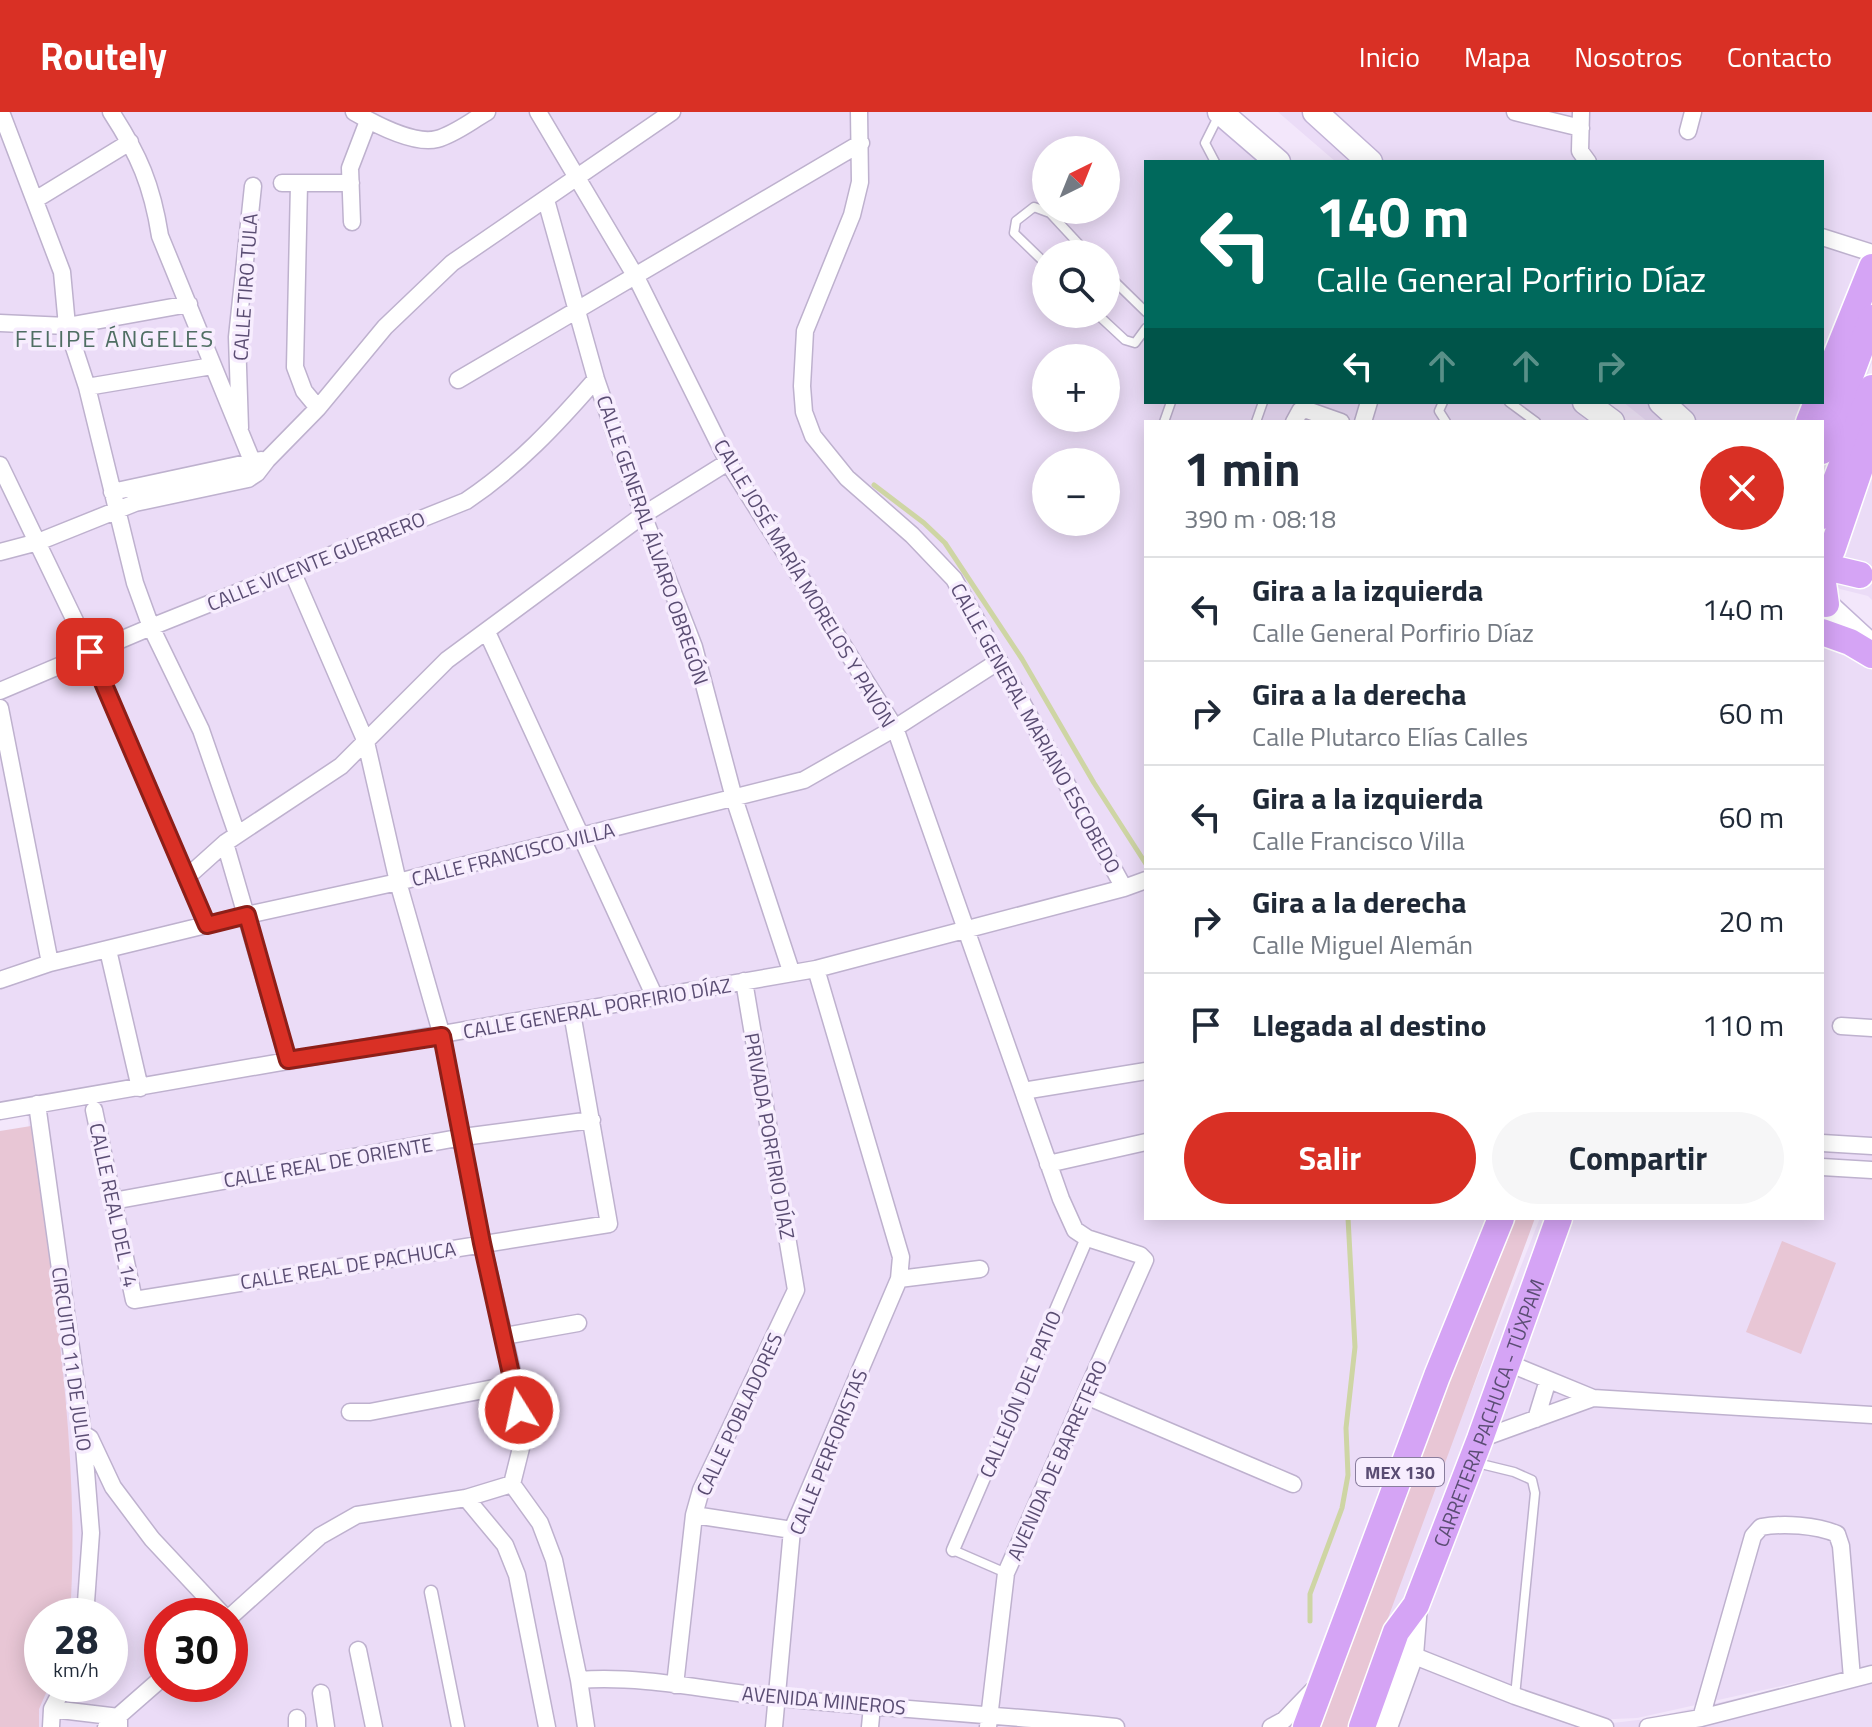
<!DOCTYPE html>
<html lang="es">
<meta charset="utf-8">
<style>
body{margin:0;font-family:"Titillium Web",sans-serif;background:#f6f6f7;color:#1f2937;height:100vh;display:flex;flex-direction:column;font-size:30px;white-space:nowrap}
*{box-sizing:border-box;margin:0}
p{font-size:26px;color:#747a83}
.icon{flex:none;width:44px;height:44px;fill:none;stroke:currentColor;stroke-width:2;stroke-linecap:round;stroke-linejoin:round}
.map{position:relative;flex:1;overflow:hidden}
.details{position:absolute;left:1144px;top:308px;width:680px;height:800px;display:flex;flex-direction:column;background:#fff;border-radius:0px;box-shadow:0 4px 20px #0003}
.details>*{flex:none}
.banner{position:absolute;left:1144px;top:48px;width:680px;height:244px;border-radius:0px;box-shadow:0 4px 20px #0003;background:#00695c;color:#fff;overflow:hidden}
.needle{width:52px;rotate:43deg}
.tools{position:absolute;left:1032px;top:24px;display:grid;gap:16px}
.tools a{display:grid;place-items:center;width:88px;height:88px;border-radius:50%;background:#fff;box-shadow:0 4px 20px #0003;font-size:40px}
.speed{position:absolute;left:24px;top:1486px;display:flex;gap:16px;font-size:40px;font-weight:700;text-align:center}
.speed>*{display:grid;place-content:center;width:104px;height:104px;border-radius:50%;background:#fff;box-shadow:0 4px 20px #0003;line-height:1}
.speed small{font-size:20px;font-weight:400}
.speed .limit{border:12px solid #d22;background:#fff;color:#111}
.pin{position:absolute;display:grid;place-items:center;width:68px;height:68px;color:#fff;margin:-34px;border-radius:16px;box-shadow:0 4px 12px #0006}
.me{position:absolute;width:88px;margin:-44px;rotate:350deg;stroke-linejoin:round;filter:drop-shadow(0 0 6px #0008)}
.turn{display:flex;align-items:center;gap:28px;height:168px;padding:0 40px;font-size:36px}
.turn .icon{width:104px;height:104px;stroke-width:2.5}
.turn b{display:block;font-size:56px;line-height:68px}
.lanes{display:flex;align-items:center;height:76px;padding:0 40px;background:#0003;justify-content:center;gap:40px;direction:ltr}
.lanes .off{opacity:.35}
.round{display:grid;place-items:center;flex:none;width:84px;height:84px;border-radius:42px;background:#f6f6f7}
.overview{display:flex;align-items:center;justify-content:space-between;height:136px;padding:0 40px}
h1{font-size:48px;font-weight:700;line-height:60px}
.primary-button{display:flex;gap:16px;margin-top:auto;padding:16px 40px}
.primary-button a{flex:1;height:92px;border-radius:48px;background:#d93025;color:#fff;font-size:32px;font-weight:700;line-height:92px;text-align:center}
.primary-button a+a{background:#f6f6f7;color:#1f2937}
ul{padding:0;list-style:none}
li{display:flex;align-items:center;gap:24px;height:104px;padding:0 40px;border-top:2px solid #e0e1e3}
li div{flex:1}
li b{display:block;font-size:30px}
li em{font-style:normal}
header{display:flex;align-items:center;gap:48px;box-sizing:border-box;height:112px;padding:0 40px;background:#d93025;color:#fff}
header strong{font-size:38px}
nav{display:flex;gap:44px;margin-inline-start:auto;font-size:28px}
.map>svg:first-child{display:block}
.residential{fill:#ebdcf7;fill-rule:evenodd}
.green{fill:#e8c6d5}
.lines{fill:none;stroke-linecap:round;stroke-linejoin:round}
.stream{stroke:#ced5a4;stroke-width:5}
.service-casing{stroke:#beb1ce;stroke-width:11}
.pedestrian-casing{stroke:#beb1ce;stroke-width:15}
.minor-casing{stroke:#beb1ce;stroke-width:19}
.tertiary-casing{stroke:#beb1ce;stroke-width:25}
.secondary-casing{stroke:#c2b3d6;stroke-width:27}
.primary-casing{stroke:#fff;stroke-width:29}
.service{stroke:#fff;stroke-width:8}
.pedestrian{stroke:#fff;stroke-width:12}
.minor{stroke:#fff;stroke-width:16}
.tertiary{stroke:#fff;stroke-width:22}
.secondary{stroke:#fff;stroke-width:24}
.primary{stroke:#d5a4f5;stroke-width:26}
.route-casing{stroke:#8d1f18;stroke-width:20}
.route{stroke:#d93025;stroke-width:14}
.labels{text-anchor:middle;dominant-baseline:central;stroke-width:7;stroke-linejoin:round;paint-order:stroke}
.shield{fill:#f7edfe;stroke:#897d9d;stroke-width:2}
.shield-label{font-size:18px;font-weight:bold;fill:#5a4d73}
.street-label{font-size:20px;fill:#5a4d73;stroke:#f7edfe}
.quarter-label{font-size:24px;letter-spacing:2px;fill:#4f6e63;stroke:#f7edfe}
</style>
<header>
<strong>Routely</strong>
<nav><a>Inicio</a><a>Mapa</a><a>Nosotros</a><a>Contacto</a></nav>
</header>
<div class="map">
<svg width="1872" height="1615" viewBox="0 0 1872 1615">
<rect width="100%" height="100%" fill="#f3e7fb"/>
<path class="residential" d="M0,0h1214l59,50h-127v240h431l27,20h-458v460l-184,50 -962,179zM1046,38h60v60h-60zM1046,142h60v60h-60zM1046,246h60v60h-60zM1046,350h60v60h-60z
M1278,0h594v251l-50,133v-74h-174l-25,-20h199v-240h-486z
M1872,264v224l-4,-4 -28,-7 -18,-14v-69z
M1822,486l50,43v1025l-235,52 -47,2 -219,-74 169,-428h282z
M1146,773v333h340l-197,509h-1263l16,-43h68v-68h-46l-7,-210 -30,-297 937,-174zM162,1504h68v68h-68z
M1370,1537l218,77 58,-7 226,-51v59h-530z"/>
<path class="green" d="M31,1014c22,162 50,327 39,490h-28v68h8l-11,25v18h-39v-596z
M1516,1106h19l-187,509h-31c63,-171 128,-341 199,-509z
M1782,1129l54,22 -35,91 -55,-22z"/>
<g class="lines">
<path class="stream" d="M874,373l50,38 21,20 77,116 72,124 52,81
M1310,1509v-27l32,-86 6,-33 -2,-47 9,-81 -7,-129"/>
<g class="service-casing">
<path id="service" d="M1215,50l-10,-19 13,-26
M1046,152l-32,-31 2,-12 18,-14 16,6 38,41
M1106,161l40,39
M1097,202l28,26 10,3 11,-15
M1443,290l-4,9 7,11
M1509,290l27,20
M1164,310l7,-20
M1256,310l7,-20
M1477,1351l37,9 18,8 3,13 -20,203
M953,1438l53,23"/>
</g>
<g class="pedestrian-casing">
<path id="pedestrian" d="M953,1438l134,-312
M431,1480l27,135"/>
</g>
<g class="minor-casing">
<path id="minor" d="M1,0l61,160 5,54 20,61 48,196 16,44 50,103 36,104
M111,0c28,43 41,73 49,124l97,237
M354,0c19,11 60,33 83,27 18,-5 34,-18 50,-27
M538,0l98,165 92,185 167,266 166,471 14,31 12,8 53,17 5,5 -139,313 -18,154
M859,0l1,70 -8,33 -47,116 -3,55 2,26 9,24 34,42 65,57 42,44 170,309
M1515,0l66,16
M1581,0l-1,39 8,11
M1688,19l5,-19
M282,71h69
M299,72l-4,183 9,24 14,17
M35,88l95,-58
M546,88l50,179 47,136 51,132 40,151 57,173
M352,110l-2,-54 18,-47
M1822,125l50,16
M0,211l67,3 122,-22
M458,268l403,-237
M87,275l125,-21
M1294,310l6,-11 7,-1 34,12
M1363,310l6,-20
M240,316l-3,-91 16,-151
M0,353l90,187 117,273
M112,380l149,-32
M0,440l38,-10 97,-39 113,-24 9,-6 10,-13 51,-52 67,-81 67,-64 220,-151
M292,459l74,171 32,140 44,154 40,207 33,141 9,52 -12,48
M487,520l167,363
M0,579l151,-64 315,-126c51,-34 91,-77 130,-122
M0,596l50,255
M225,731l63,217
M186,766l39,-35 116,-77 106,-106 196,-145 85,-53
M108,838l32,138
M0,868l50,-17 197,-48 151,-33 406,-102 91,-52 104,-67
M1841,914l31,2
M1023,979l123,-20
M37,992l46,330 8,99 -6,83
M94,998l40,190 475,-76 -37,-211
M0,999l816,-142 308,-81 22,-8
M1822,1031l50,3
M1048,1052l98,-22
M1822,1055l50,3
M113,1089l350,-64 129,-17
M899,1167l81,-10
M504,1224l74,-13
M1508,1251l85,35 279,17
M1086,1284l207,88
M350,1300h20l145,-28
M1536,1307l12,-39
M85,1323l5,3 23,49 39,52 72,77
M1480,1327l113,-41
M512,1372l28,39 14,37 25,120 7,47
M466,1386l39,47 12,30 30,152
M694,1403l98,15
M230,1505l90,-81 37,-21 109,-17 46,-14
M358,1538l16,77
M1412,1543l103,41 90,31
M579,1568c67,-5 135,12 202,18 111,11 224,17 335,29
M675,1573l19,-170 7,-25 95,-200 -52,-309
M321,1581l5,34
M52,1597l67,8v10
M297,1606v9
M1701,1606l52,-182 8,-9c22,-4 55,-2 76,7l4,12 11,132
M51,1615l1,-18 13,-25
M106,1615l56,-49
M774,1615l18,-197 107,-251 2,-22 -85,-288
M870,1615l2,-21
M1271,1615l13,-7 29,-30
M1648,1615l53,-9 171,-44"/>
</g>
<g class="tertiary-casing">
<path id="tertiary" d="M1386,1615l26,-72 4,-50"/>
</g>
<g class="secondary-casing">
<path id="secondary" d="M1220,0l58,50
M1315,0l55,50
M1585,290l27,20
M1661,290l22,20
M1822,489l50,46"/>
</g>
<g class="primary-casing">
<g id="primary">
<path d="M1822,279l50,-124"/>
<path d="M1809,310l8,-20"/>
<path d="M1822,339l50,-133"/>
<path d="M1822,404l50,-128"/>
<path d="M1832,438l40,-117"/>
<path d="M1822,454l38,9"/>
<path d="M1822,464l4,28"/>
<path d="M1822,520l28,10 22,13"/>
<path d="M1306,1615l131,-351 64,-158"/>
<path id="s1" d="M1362,1615l34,-95 20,-27 64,-166 79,-221"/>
</g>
</g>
<use href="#service" class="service"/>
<use href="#pedestrian" class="pedestrian"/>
<use href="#minor" class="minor"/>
<use href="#tertiary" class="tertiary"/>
<use href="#secondary" class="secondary"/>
<use href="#primary" class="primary"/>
</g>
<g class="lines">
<g class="route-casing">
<path id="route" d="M90,540l117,273 40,-10 41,145 154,-24 40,207 37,167"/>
</g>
<use href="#route" class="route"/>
</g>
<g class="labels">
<rect class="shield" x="1356" y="1346" width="88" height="28" rx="6"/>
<g class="shield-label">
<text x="1400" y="1360">MEX 130</text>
</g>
<g class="street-label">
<text transform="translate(245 175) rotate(-86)">CALLE TIRO TULA</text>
<text transform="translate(653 428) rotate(71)">CALLE GENERAL ÁLVARO OBREGÓN</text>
<text transform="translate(316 449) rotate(-22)">CALLE VICENTE GUERRERO</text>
<text transform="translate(805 471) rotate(59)">CALLE JOSÉ MARÍA MORELOS Y PAVÓN</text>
<text transform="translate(1036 616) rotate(61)">CALLE GENERAL MARIANO ESCOBEDO</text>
<text transform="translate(513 742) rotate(-14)">CALLE FRANCISCO VILLA</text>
<text transform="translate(597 896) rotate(-10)">CALLE GENERAL PORFIRIO DÍAZ</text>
<text transform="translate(770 1024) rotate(80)">PRIVADA PORFIRIO DÍAZ</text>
<text transform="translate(328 1050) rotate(-10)">CALLE REAL DE ORIENTE</text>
<text transform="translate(114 1093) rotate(78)">CALLE REAL DEL 14</text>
<text transform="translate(348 1153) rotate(-9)">CALLE REAL DE PACHUCA</text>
<text transform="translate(72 1247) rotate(82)">CIRCUITO 11 DE JULIO</text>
<text transform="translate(1020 1282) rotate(-67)">CALLEJÓN DEL PATIO</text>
<text stroke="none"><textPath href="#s1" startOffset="340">CARRETERA PACHUCA - TÚXPAM</textPath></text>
<text transform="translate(739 1302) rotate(-65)">CALLE POBLADORES</text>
<text transform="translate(828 1340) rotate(-68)">CALLE PERFORISTAS</text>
<text transform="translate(1057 1348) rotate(-66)">AVENIDA DE BARRETERO</text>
<text transform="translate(824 1588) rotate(5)">AVENIDA MINEROS</text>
</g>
<g class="quarter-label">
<text x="115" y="226">FELIPE ÁNGELES</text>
</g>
</g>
</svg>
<div class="tools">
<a><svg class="needle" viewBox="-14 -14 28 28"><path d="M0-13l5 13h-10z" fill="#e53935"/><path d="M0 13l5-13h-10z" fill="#747a83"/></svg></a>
<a><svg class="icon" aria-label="search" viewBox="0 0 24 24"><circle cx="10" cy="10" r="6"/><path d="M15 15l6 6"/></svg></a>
<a>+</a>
<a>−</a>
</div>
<div class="speed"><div>28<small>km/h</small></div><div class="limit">30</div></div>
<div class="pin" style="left:90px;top:540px;background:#d93025"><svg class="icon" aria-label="arrive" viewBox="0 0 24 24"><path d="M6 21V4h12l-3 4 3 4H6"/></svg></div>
<svg class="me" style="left:519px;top:1298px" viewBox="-20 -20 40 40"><circle r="17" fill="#d93025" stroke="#fff" stroke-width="3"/><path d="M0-11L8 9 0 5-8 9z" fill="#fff"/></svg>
<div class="banner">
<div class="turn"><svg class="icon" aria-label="left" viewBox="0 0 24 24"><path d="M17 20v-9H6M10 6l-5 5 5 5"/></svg><div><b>140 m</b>Calle General Porfirio Díaz</div></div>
<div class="lanes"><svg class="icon" aria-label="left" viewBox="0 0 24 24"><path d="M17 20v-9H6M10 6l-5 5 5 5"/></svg><svg class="icon off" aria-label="ahead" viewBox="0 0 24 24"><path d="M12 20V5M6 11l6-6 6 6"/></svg><svg class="icon off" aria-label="ahead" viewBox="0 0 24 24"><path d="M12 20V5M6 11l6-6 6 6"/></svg><svg class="icon off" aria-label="right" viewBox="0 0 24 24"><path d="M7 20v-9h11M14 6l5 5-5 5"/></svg></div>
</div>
<section class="details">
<div class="overview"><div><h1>1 min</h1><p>390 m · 08:18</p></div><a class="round" style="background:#d93025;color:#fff"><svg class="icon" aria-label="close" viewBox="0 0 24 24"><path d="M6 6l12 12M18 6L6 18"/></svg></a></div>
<ul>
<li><svg class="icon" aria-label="left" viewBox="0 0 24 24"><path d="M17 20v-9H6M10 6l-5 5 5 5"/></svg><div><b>Gira a la izquierda</b><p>Calle General Porfirio Díaz</p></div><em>140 m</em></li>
<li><svg class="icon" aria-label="right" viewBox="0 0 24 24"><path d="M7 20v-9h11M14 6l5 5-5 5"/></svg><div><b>Gira a la derecha</b><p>Calle Plutarco Elías Calles</p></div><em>60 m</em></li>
<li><svg class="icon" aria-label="left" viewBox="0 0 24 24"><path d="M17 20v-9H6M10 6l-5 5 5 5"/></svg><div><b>Gira a la izquierda</b><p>Calle Francisco Villa</p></div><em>60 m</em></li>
<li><svg class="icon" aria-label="right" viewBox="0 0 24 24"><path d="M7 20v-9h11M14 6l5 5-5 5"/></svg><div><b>Gira a la derecha</b><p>Calle Miguel Alemán</p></div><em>20 m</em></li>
<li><svg class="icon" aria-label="arrive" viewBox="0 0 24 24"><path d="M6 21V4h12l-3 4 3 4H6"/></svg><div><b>Llegada al destino</b></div><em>110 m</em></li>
</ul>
<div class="primary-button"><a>Salir</a><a>Compartir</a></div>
</section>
</div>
